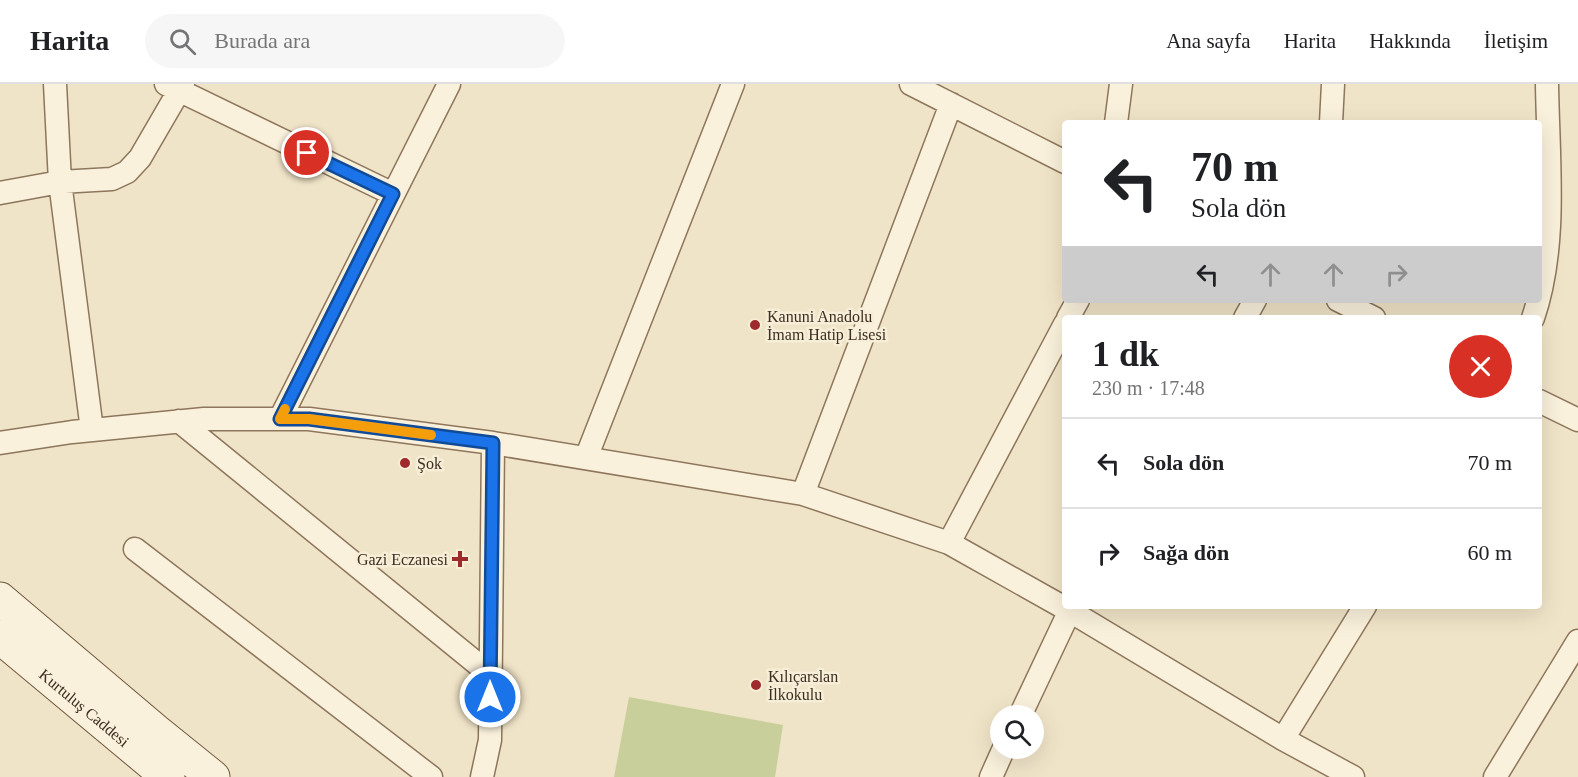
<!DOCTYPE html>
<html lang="tr">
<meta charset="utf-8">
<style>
body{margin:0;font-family:"Times New Roman",serif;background:#f6f6f6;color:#202124;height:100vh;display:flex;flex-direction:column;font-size:22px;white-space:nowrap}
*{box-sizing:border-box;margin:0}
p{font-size:20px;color:#757577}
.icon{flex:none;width:33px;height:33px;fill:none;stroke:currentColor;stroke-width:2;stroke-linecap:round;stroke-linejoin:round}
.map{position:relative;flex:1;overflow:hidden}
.panel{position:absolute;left:1062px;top:231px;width:480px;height:294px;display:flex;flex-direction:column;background:#fff;border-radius:6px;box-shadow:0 6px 24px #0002}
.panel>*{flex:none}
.guide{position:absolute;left:1062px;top:36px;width:480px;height:183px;border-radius:6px;box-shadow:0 6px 24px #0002;background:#fff;color:#202124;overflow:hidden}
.controls{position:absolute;left:990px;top:621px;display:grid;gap:12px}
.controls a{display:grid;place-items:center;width:54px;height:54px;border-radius:50%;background:#fff;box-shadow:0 6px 24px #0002;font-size:30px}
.pin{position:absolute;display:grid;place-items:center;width:51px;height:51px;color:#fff;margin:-26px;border:3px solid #fff;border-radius:50%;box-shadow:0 2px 6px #0007}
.me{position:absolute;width:66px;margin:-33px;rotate:0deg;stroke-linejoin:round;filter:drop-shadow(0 0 4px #0008)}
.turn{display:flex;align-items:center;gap:21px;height:126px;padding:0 30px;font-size:27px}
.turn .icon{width:78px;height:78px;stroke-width:2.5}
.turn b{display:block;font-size:42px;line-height:51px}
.lanes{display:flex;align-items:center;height:57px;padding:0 30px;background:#0003;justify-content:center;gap:30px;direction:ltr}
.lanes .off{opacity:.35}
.round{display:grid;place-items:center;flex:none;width:63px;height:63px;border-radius:32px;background:#f6f6f6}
.headline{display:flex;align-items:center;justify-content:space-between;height:102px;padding:0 30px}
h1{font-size:36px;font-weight:700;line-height:45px}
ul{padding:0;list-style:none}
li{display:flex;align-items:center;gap:18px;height:90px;padding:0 30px;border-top:2px solid #e0e0e0}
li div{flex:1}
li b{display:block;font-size:22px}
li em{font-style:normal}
header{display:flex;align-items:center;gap:36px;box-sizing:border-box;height:84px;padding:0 30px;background:#fff;border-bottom:2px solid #e0e0e0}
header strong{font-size:28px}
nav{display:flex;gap:33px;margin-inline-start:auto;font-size:21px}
.search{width:420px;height:54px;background:#f6f6f6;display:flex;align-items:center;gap:15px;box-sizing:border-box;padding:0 21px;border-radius:33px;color:#757577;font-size:22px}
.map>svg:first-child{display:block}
.garden{fill:#c9cf9b}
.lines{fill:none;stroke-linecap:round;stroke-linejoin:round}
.street-casing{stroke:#8d765c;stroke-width:25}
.secondary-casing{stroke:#6f573f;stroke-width:35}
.street{stroke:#faf1dc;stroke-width:22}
.secondary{stroke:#faf1dc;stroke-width:33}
.route-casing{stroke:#114b97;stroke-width:15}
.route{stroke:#1a73e8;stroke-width:10}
.slow{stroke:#f59e0b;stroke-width:10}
.poi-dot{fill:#9e2a2b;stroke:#f7eed8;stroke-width:2}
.labels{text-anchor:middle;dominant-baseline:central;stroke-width:5;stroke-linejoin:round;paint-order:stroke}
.poi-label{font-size:16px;fill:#3d2e20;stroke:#f7eed8;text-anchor:start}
.street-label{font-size:16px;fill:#3d2e20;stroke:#f7eed8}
</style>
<header>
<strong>Harita</strong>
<div class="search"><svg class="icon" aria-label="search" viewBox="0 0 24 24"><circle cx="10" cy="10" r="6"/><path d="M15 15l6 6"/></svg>Burada ara</div>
<nav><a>Ana sayfa</a><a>Harita</a><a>Hakkında</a><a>İletişim</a></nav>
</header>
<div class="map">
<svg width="1578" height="693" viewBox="0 0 1578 693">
<rect width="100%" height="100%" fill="#f0e4c8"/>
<path class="garden" d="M629,613l154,28 -8,52h-161z"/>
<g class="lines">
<g class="street-casing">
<path id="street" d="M55,0l5,98 32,248
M166,0l227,110
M911,0l154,78
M1116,39l5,-39
M1331,39l2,-39
M0,109l60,-11 52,-3 15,-7 13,-14 43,-74
M1338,216l36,18
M1068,234l10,-18
M1245,234l10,-18
M1533,234c25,-73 15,-158 14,-234
M1539,317l39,19
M280,335l169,-335
M179,337l312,254
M0,359l72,-11 132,-13h105l184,24 310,51 146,49 121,68 213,128 70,38
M586,374l147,-374
M803,410l148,-390
M949,459l116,-219
M135,465l296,228
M1020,632l52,-110
M1283,655l82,-133
M482,693l8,-37 3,-297
M991,693l13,-29
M1495,693l83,-136"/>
</g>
<g class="secondary-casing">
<g id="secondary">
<path d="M0,515l156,132 57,46"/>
<path id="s1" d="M0,553l168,140"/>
</g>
</g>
<use href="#street" class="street"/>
<use href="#secondary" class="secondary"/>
</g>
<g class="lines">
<g class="route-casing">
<path id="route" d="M307,69l86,41 -113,225h29l184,24 -3,254"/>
</g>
<use href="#route" class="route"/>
<path class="slow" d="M285,325l-5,10h29l122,16"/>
</g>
<g class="poi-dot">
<circle cx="755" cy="241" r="6"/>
<circle cx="405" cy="379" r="6"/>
<path d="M457 466h6v6h6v6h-6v6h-6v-6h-6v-6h6z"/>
<circle cx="756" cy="601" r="6"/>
</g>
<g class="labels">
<g class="poi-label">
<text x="767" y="232">Kanuni Anadolu<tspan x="767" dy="18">İmam Hatip Lisesi</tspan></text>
<text x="417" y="379">Şok</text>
<text x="448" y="475" text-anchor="end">Gazi Eczanesi</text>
<text x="768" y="592">Kılıçarslan<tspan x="768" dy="18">İlkokulu</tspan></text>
</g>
<g class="street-label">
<text stroke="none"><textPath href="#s1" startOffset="110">Kurtuluş Caddesi</textPath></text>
</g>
</g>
</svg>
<div class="controls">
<a><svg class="icon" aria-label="search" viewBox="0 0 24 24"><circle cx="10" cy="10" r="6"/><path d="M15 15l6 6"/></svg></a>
</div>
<div class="pin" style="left:307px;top:69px;background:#d93025"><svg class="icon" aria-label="arrive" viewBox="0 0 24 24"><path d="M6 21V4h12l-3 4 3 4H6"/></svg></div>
<svg class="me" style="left:490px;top:613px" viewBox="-20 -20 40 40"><circle r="17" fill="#1a73e8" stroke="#fff" stroke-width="3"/><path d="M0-11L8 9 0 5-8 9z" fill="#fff"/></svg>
<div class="guide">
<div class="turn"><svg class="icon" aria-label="left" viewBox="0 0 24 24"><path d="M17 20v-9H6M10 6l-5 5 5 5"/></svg><div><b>70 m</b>Sola dön</div></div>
<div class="lanes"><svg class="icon" aria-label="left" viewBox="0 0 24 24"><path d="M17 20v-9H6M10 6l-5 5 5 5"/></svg><svg class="icon off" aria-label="ahead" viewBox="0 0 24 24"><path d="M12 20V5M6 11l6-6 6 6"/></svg><svg class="icon off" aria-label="ahead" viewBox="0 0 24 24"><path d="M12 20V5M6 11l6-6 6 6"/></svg><svg class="icon off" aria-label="right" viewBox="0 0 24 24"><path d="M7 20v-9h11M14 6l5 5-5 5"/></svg></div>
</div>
<section class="panel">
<div class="headline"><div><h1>1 dk</h1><p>230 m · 17:48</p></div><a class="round" style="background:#d93025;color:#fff"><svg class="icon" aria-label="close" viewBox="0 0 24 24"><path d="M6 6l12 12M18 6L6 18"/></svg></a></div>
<ul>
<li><svg class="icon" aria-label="left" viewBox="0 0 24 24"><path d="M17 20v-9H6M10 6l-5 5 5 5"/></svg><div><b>Sola dön</b></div><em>70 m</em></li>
<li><svg class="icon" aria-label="right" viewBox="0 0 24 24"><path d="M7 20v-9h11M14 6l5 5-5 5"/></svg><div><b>Sağa dön</b></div><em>60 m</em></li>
</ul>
</section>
</div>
